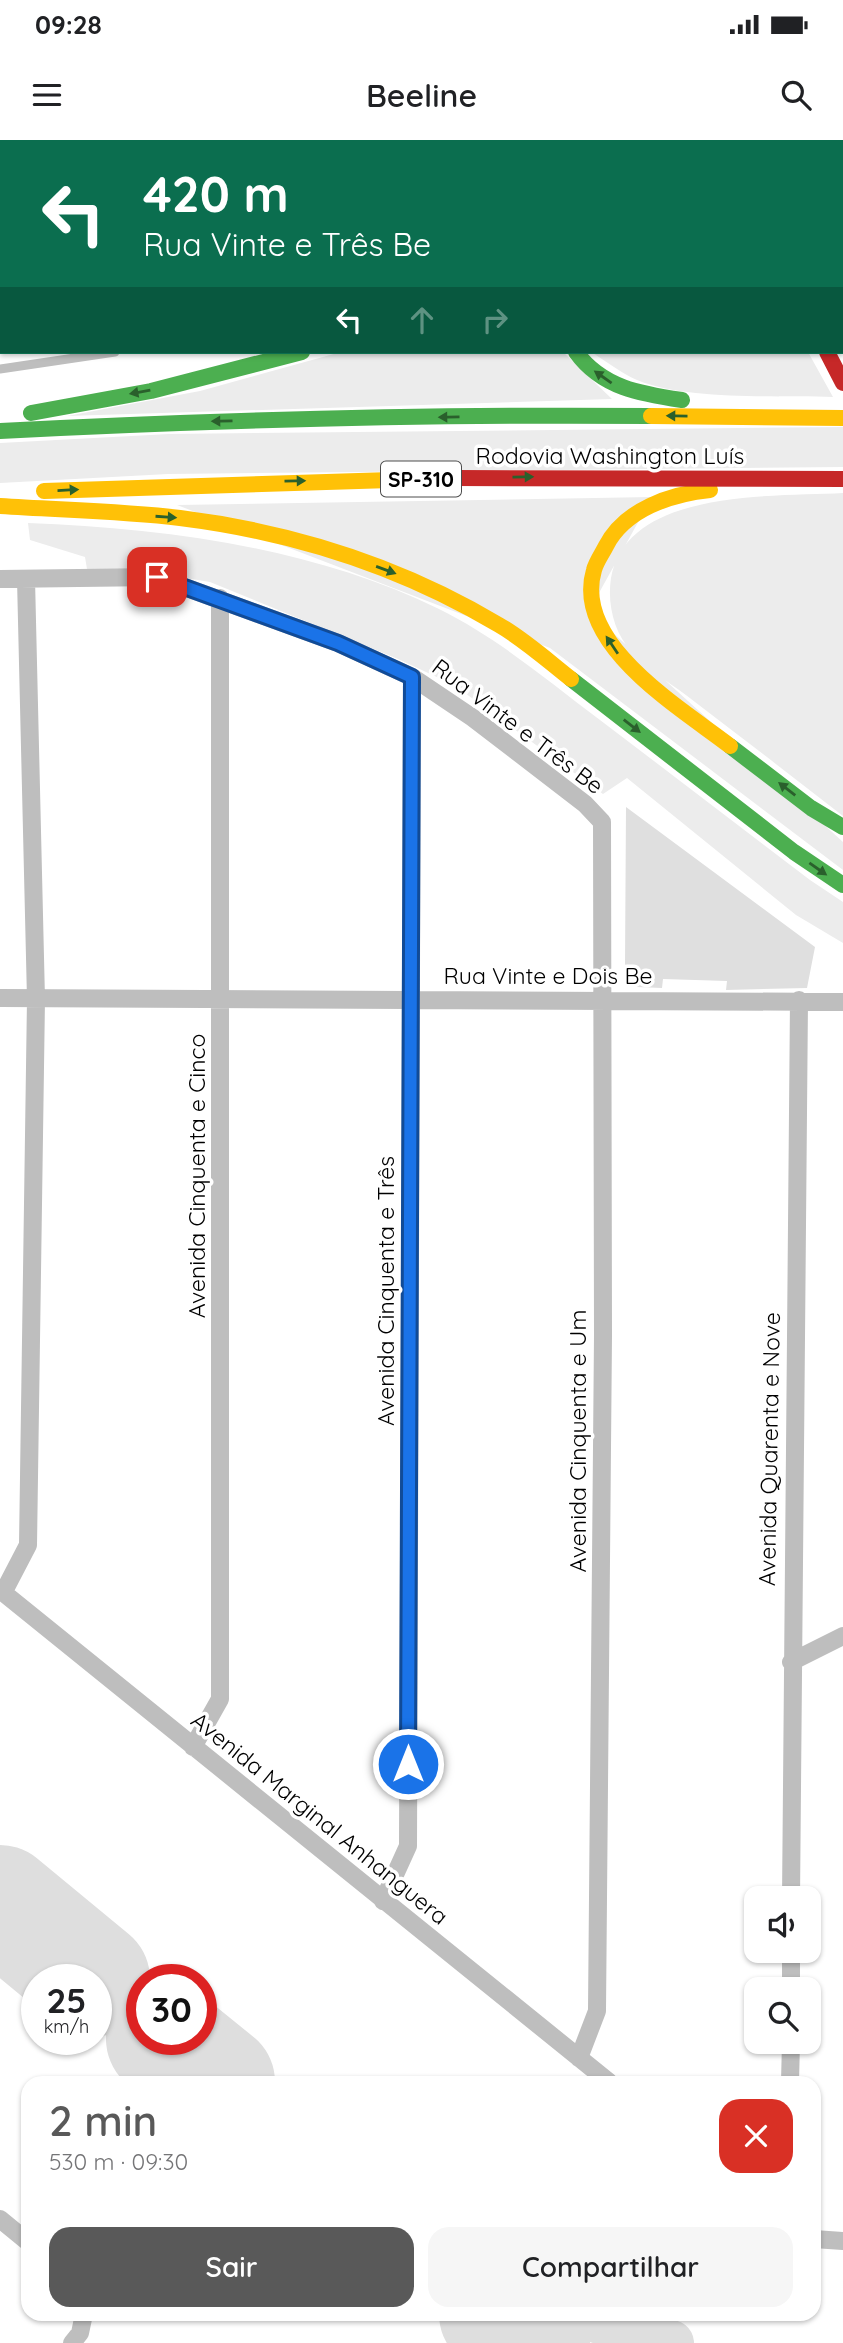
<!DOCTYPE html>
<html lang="pt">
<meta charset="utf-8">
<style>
body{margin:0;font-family:Quicksand,sans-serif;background:#f6f6f6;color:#202124;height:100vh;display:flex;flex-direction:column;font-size:26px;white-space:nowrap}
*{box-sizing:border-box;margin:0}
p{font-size:23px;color:#757577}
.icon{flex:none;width:38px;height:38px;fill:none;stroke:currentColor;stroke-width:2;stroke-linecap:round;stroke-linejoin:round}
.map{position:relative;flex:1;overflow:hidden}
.details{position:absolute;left:21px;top:1936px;width:800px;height:245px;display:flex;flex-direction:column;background:#fff;border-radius:21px;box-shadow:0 2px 5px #0004}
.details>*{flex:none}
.top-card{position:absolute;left:0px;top:0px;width:844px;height:214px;box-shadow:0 2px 5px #0004;background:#0b6e4f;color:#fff;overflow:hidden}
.tools{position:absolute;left:744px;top:1746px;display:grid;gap:14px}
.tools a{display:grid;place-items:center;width:77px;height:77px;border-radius:14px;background:#fff;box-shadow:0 2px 5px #0004;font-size:35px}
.speed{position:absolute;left:21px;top:1824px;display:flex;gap:14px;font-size:35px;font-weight:700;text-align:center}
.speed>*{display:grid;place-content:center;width:91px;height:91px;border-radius:50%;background:#fff;box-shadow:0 2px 5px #0004;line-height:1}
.speed small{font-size:18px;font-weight:400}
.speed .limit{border:10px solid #d22;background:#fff;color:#111}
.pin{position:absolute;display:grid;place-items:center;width:60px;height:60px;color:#fff;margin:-30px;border-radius:14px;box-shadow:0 4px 10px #0006}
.me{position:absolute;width:77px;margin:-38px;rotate:0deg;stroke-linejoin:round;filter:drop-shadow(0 0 5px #0008)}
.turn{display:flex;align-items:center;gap:24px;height:147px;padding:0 28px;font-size:32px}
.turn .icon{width:91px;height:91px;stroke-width:2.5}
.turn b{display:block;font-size:49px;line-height:60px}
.lanes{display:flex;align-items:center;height:66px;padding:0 28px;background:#0003;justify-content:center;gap:35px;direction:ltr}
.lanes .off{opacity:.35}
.round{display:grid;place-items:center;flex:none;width:74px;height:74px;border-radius:21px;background:#f6f6f6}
.head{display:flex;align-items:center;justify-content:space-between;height:119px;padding:0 28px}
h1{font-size:42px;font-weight:600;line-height:52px;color:#595959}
.primary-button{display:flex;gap:14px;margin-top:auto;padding:14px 28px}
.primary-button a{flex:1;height:80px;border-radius:21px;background:#595959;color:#fff;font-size:28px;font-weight:600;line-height:80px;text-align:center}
.primary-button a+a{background:#f6f6f6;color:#202124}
.status{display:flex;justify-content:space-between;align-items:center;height:49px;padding:0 35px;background:#fff;direction:ltr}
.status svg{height:19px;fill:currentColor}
header{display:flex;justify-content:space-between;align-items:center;height:91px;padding:0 28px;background:#fff;font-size:32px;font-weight:600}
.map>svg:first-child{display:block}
.green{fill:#ececec}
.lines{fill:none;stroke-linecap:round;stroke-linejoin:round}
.taxiway{stroke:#dedede;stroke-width:46}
.runway{stroke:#dedede;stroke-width:116}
.building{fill:#dfdfdf}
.path{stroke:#b9b9b9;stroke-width:3.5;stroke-dasharray:2 3.5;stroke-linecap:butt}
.lane{stroke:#bebebe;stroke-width:9}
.street{stroke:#bebebe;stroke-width:18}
.fast{stroke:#4caf50;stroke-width:16}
.slow{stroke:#ffc107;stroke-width:16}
.jam{stroke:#c62828;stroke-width:16}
.oneway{fill:#2a602c}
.route-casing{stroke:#114b97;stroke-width:18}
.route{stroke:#1a73e8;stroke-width:12}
.labels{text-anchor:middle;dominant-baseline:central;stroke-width:7;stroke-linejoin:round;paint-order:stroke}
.shield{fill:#fff;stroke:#4c4c4c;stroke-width:2}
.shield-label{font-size:21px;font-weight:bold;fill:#000}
.street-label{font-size:23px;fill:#000;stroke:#fff}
</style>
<div class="status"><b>09:28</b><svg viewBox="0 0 49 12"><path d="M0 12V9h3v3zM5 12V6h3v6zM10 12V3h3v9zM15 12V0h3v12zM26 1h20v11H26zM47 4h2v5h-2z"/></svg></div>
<header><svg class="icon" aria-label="menu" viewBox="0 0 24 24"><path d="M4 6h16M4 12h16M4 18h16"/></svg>Beeline<svg class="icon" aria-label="search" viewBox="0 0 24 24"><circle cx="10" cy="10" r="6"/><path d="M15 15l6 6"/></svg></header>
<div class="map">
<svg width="843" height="2203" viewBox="0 0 843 2203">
<rect width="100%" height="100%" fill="#fff"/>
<path class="green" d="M568,0h115l1,2h-116z
M815,0h28v118l-1,-116z
M341,212h222l49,47 -545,17 133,-25z
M591,212h217l25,45c-55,-2 -145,4 -196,-17 -16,-7 -31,-19 -46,-28z
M843,287v40l-675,7 -168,9v-40l169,-9z
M843,353v323c-49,-38 -98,-76 -148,-114 -20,-16 -46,-31 -63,-50 -18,-19 -25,-48 -21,-74 16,-90 163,-81 232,-85z
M652,357l-63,114 254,231v28l-293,-222 -373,-143z
M28,383c138,5 286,25 411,86 59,29 109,72 161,111 70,53 140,107 210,160l33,22v41l-47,-28 -169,-137 -24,16 -149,-109 -56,-26 -188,-77 -49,-8 -74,-5 -2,-12 -55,-17z"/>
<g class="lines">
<path class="taxiway" d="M577,2174l94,29"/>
<path class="runway" d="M0,1763l92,76
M164,1899l53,43
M497,2174l35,29"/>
</g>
<path class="building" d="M626,667l189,140 -8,41 -81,2 1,-9 -64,-2 -1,9 -25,-1 -12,-23z"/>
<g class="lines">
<path class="path" d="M842,130l1,3"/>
<path class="lane" d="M74,0l11,2
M473,0v2
M0,105h1
M0,229l115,-17"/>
<path class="street" d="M506,0v2
M0,439l157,-2 181,66 74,34 61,41 112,86 17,18 1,513 -6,676 -18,47
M0,858l843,4
M0,1450l609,492
M3,1453l25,-48 8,-546 -10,-420
M791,1522l52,-26
M193,1607l27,-48v-1101
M791,1759l8,-899
M383,1761l25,-55 4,-1169
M791,1850v-39
M790,1942l1,-40
M0,2079l28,23
M814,2099l29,2
M72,2203l8,-10 4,-19"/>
<path class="fast" d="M739,0l1,2
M842,176l1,2
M576,212c26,36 65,42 106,48
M31,273l120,-22 151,-39
M0,291c217,-11 434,-17 651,-15
M571,539l223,173 49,33
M730,606l81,62 32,19"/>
<path class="slow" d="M703,0l2,2
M651,276l192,2
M710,350c-39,4 -85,19 -104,56 -4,8 -10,16 -12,24 -22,74 87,138 136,176
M44,351l411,-13
M0,366c60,4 121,5 180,12 112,14 222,49 319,107 26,15 49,36 72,54"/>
<path class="jam" d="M556,0v2
M797,0v2
M827,212l16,31
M455,338l388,1"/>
</g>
<defs><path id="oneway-solid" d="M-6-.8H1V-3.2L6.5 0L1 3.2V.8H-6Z" transform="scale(1.75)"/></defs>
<g class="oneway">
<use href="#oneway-solid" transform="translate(603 237) rotate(-145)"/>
<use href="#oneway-solid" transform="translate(140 252) rotate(170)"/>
<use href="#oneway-solid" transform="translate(677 276) rotate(-179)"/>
<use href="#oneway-solid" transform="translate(449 277) rotate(179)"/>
<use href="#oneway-solid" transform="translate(222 281) rotate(179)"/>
<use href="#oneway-solid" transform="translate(523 337) rotate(-1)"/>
<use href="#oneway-solid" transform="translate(295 341) rotate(-1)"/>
<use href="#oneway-solid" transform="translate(68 350) rotate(-3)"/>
<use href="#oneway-solid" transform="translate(166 377) rotate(4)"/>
<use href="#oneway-solid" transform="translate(386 430) rotate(20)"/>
<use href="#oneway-solid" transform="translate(612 505) rotate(-124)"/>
<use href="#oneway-solid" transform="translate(632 586) rotate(38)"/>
<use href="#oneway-solid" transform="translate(787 649) rotate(-142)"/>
<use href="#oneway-solid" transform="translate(818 729) rotate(35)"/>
</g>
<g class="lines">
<g class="route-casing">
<path id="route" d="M157,437l181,66 74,34 -4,1087"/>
</g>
<use href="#route" class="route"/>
</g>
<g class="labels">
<rect class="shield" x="381" y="321.5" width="80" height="35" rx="5"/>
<g class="shield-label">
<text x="421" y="339">SP-310</text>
</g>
<g class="street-label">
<text x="610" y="315">Rodovia Washington Luís</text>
<text transform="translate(518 586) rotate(37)">Rua Vinte e Três Be</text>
<text x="548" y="835">Rua Vinte e Dois Be</text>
<text transform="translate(196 1036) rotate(-90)">Avenida Cinquenta e Cinco</text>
<text transform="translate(385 1151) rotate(-90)">Avenida Cinquenta e Três</text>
<text transform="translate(577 1301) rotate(-90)">Avenida Cinquenta e Um</text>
<text transform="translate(769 1309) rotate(-89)">Avenida Quarenta e Nove</text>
<text transform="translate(320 1678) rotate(39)">Avenida Marginal Anhanguera</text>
</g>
</g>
</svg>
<div class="tools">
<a><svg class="icon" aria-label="sound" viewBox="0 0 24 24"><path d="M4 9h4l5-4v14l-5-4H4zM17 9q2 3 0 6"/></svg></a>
<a><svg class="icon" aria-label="search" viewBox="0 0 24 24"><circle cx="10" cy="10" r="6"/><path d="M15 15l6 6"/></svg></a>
</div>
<div class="speed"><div>25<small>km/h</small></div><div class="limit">30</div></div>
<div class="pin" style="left:157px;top:437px;background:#d93025"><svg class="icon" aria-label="arrive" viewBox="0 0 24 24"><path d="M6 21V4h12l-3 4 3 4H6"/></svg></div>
<svg class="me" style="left:408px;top:1624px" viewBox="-20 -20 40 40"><circle r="17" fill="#1a73e8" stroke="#fff" stroke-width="3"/><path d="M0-11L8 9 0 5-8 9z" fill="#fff"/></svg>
<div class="top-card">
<div class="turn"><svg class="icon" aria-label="left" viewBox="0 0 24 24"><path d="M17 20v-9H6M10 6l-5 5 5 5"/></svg><div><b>420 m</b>Rua Vinte e Três Be</div></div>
<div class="lanes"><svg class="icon" aria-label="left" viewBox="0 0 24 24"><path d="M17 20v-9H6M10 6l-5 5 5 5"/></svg><svg class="icon off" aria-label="ahead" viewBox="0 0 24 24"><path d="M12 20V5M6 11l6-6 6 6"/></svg><svg class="icon off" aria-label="right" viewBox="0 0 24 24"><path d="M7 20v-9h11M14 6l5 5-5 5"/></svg></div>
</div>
<section class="details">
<div class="head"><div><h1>2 min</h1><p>530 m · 09:30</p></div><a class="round" style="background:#d93025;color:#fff"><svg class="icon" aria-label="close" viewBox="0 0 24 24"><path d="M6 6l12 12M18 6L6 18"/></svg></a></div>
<div class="primary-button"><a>Sair</a><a>Compartilhar</a></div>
</section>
</div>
